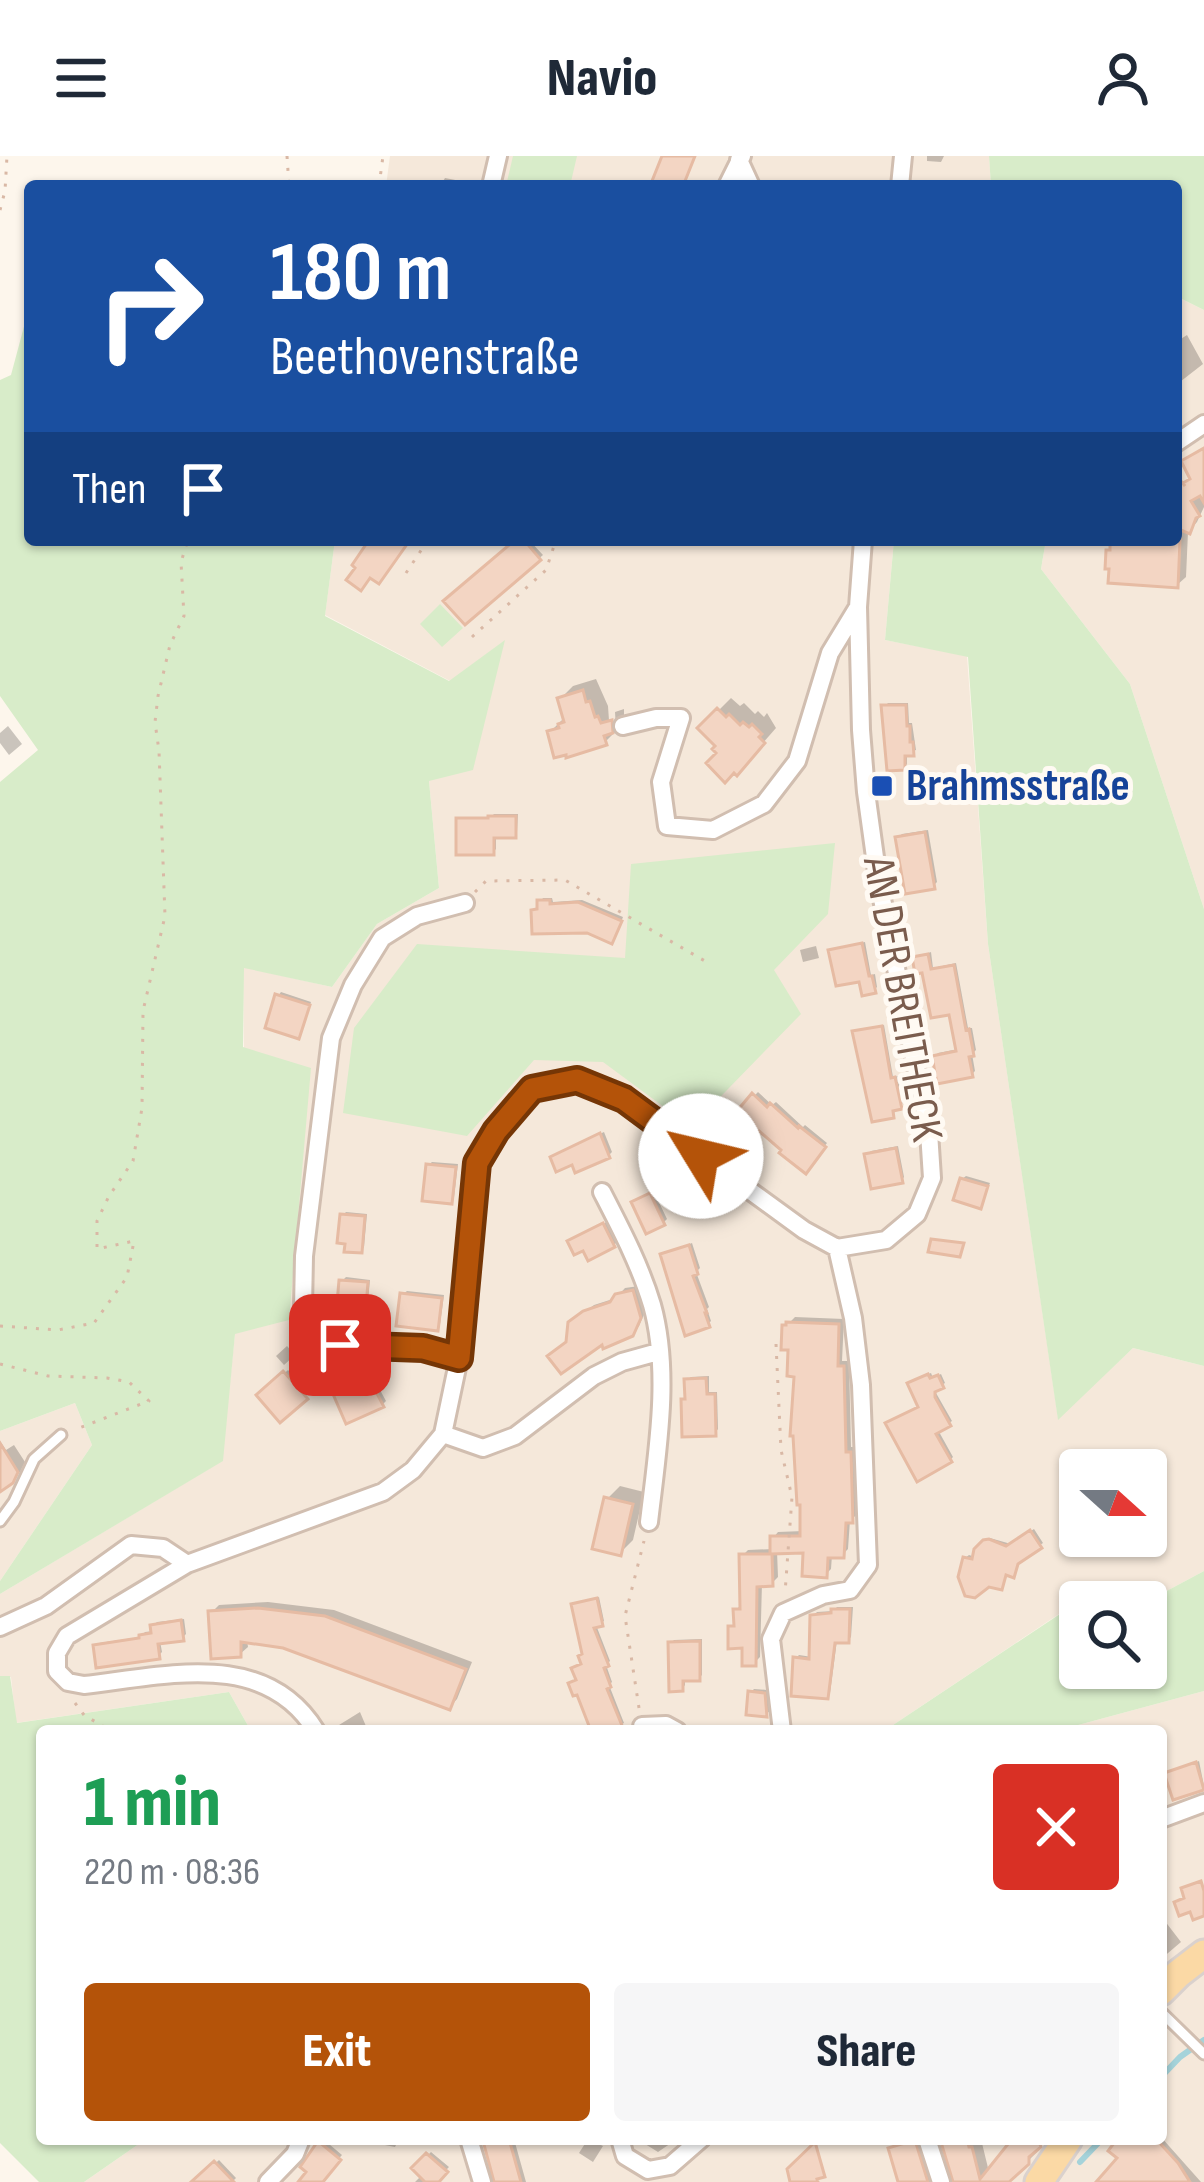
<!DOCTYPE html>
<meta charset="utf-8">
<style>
body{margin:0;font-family:"Sofia Sans Condensed",sans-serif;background:#f6f6f7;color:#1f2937;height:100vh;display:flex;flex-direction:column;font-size:45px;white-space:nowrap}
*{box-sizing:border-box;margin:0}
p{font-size:39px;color:#747a83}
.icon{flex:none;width:66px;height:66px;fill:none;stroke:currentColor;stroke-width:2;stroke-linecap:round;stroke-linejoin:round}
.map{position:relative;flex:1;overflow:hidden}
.panel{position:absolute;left:36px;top:1569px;width:1131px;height:420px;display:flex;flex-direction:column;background:#fff;border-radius:12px;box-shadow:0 3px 9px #0004}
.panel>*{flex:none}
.top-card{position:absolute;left:24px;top:24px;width:1158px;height:366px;border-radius:12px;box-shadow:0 3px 9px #0004;background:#1a4fa0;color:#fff;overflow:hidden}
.needle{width:78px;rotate:111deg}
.fabs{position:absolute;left:1059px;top:1293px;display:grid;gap:24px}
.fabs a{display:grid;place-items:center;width:108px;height:108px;border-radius:12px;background:#fff;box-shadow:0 3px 9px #0004;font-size:60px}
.pin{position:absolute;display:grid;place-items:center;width:102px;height:102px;color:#fff;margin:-51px;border-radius:24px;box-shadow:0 6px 18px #0006}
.me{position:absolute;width:132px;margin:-66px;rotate:306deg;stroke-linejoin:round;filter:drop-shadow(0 0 9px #0008)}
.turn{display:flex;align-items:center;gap:42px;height:252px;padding:0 48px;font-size:54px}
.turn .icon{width:156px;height:156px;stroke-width:2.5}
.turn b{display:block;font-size:84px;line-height:102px}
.then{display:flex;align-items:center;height:114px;padding:0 48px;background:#0003;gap:24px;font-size:45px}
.round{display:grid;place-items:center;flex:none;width:126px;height:126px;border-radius:12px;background:#f6f6f7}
.overview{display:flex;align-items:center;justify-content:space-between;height:204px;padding:0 48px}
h1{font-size:72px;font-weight:800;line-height:90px;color:#1e9e55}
.button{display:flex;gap:24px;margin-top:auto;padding:24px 48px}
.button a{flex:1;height:138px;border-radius:12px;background:#b45309;color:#fff;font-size:48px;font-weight:800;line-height:138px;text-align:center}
.button a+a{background:#f6f6f7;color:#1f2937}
header{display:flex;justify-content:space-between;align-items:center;height:156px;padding:0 48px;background:#fff;font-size:54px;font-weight:800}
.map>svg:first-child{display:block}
.residential{fill:#f5e8da;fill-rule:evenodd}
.green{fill:#d8ecc9}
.shadow{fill:#0003}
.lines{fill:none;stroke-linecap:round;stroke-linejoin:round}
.stream{stroke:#a5d3da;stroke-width:6}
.building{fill:#f3d5c3;stroke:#e6bba3;stroke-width:3}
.lane-casing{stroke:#d1beb0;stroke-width:15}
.street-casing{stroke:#d1beb0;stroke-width:22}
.primary-casing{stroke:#dad1cd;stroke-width:33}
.path{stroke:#d9b8a5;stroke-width:3;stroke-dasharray:3 9;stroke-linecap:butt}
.lane{stroke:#fff;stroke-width:9}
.street{stroke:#fff;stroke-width:16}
.primary{stroke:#fbd9a5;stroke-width:27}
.route-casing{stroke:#753606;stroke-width:30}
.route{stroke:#b45309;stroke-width:21}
.transit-dot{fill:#1a4fb4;stroke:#fffaf3;stroke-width:4.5}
.labels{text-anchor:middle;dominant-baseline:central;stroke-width:10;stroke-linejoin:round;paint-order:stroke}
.transit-label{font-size:45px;font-weight:bold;fill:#164399;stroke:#fffaf3;text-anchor:start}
.street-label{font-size:45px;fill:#7a5c4d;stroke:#fffaf3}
</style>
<header><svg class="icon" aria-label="menu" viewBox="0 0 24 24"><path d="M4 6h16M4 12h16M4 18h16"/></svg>Navio<svg class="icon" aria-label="person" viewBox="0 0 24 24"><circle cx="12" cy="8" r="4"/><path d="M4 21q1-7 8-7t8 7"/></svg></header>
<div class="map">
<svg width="1204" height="2026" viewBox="0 0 1204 2026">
<rect width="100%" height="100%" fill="#fdf6ec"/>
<path class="residential" d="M390,0h599l2,30h-605z
M1176,140l28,14v599l-74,-225 -89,-115 5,-29h130z
M335,384h559l-9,100 82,16 21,288 70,474 75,-70 71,18v205l-58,31h-38l-10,-14 -214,143h-633l-22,-39 -213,31 -5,-46 -11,-1v-82l222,-133 13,-128 76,-264 -67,-21 -1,-81 89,20 45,-63 62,-36 -10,-107 74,-139 -53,39 -125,-66zM1080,1314h66v66h-66z
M75,1247l17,42 -92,136v-150z
M1204,1535v491h-1120l62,-43h1015v-408h-105z"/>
<path class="green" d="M513,0h64l-7,30h-64z
M989,0h215v154l-28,-14v-110h-185z
M30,148v236h305l-10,76 124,65 56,-41 -32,130 -44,11 10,107 -62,36 -45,63 -88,-19 -1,79 68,21 -22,252 -54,14 -12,127 -223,133v-13l92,-136 -17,-42 -75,28v-649l38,-32 -38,-54v-316l11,-5z
M894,384h152l-5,29 89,115 74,225v457l-71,-18 -75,72 -70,-476 -20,-287 -83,-17z
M440,448l23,24 -21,19 -22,-23z
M835,687l-7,71 -54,56 27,44 -110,113 -88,-65 -69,-2 -67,76 -124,-23 11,-85 63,-84 208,14 6,-94z
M1204,1415v120l-148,40h-172l215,-143 9,14h-28v66h66v-66z
M0,1520h10l7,47 212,-31 22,39h-209v408h104l-62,43h-45l-39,-39z"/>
<path class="shadow" d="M927,0h17l-3,6 -14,-1z
M445,22l26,5v3h-31z
M1187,179l16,29 -27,21v-43z
M1204,291v60l-7,15 -9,10 -2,45 -9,8 -64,-38v-2l5,-5h58v-46l18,-16 -10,-16z
M519,384h10l14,15 -78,66z
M596,523l12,27 2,29 6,-6 -1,-17 9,-3v8l-6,12 -13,13 -55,-10 13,-13 -3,-20 13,-13z
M731,542l9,8 4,-3 11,11 3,-3 6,6 3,-4 9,15 -27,31 -29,-6v-7l-19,-18z
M888,547h20l1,20h3l4,27 -9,3v11l-3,3 -20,-60z
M8,570l14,18 -13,11 -9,-12v-10z
M494,658h24l-1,18 -2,3h-19v14l-3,3 -34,-33 2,-2h30z
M928,674l9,52 -4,4 -35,-48 4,-4z
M543,742h9l1,4 29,-2 41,17 -8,20 -81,-26z
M865,786l6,33 4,-1 2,13 -3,3 -43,-39 4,-3z
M816,790l3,12 -16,4 -3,-12z
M931,796l2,16 23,-5 12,65h4l4,22 -4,4 3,17 -3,3 -37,-17 3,-4 20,-4 -7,-38 -36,-53z
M281,836l30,10 -12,33 -21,-39z
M884,869l9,52 5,-1 5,27 -8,4v5l-3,3 -36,-83z
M758,936l14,13 4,-3 27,25 2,-2 22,18 -22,27 -64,-60z
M604,976l8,20 -3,3 -35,6 -17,-7z
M898,990l6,31 -3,4 -34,-26 4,-4z
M432,1006l26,2 -4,33 -3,4 -23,-36z
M966,1020l24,7 -10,22 -18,-26z
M654,1036l13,27 -4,4 -25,-23z
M346,1056l21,2 -3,33 -3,3 -18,-35z
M607,1066l10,20 -3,3 -29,2 -11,-8z
M692,1087l8,25 -4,4 13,35 -2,2 4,12 -3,3 -45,-69z
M346,1121l24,3 -3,31 -3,4 -22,-34z
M639,1130l7,24 -7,16 -7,7 -29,7 -34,1 10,-25 15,-11 22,-7 9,-10z
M407,1135l37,4 -4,29 -3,4 -34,-34z
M795,1161l49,2 -2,42h7l2,86h5l2,67 -8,6 -2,29 -6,6h-10l-1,14 -6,6 -19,-25 -29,1 1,26 -6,6h-10l-2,74 -6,6 -23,-35 5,-6v-12l7,-7 -1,-47 6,-6 25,-1v-11l5,-6 25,-1 -6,-157 -12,-47z
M287,1190l8,9 -11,10 -8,-9z
M288,1214l21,23 -28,26 -21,-23z
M931,1217l2,5 8,-4 4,9 -8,5 -1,5 16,28 -14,9 15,27 -3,3 -29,-54 -8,-26z
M709,1220v16h8l1,37 -3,4 -27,-37 -1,-16 4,-3z
M373,1221l13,24 -3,3 -43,-13z
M0,1285l6,9 8,-5 11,17 -5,10 -20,16z
M620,1330l24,6 -11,48 -13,13 -13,-54z
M1034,1373l9,14 -24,16 -2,12 -4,3 -6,-1 -6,14 -36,-29 4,-3 6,2 2,-6 13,-13 21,6z
M599,1441l5,24 -8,4 14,36 -4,4 6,17 -3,3 15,38 -10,5 1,3h-21l-15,-40 -8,-7 7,-5 6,-26 -10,-48z
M268,1446l66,8 138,52 -15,37 -7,8 -166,-62 -37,-5 1,7 -8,7 -29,-41 8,-8z
M837,1451h16l-2,30 -3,3h-11l-7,53 -3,3 -31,-38 3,-3 13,2 1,-41 4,-4 16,-1z
M184,1463l2,15 -4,4 -22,3 2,11 -4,4 -62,-10 3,-3 42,-6 4,-5 9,-1 -1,-5 4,-4z
M702,1483v36l-3,3h-14v7l-3,4 -11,-46 3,-3z
M754,1533l13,1 3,21 -4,3 -15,-22z
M360,1556l8,19h-31l-2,-3 4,-3z
M1199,1605l5,25 -29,11 -8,-23z
M1161,1760l20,26 -20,17z
M1161,1981l40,45h-101l22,-24 -1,-19h40z
M323,1983l19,16 -24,27h-7l-1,-11 -6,-5z
M381,1983h18l-4,8 -15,-3z
M485,1983h29l12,43h-29z
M588,1983l15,7 -10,16 -14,-9z
M637,1983h40l-19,13z
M901,1983h25l17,43h-42l-10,-33z
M944,1983h37l8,33 27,-33h29l-8,7v6l-30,30h-51z
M431,1996l18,15 -15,15h-19l7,-7 -7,-7z
M219,2004l17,18 -4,4h-37z"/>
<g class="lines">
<path class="stream" d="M1161,1921l19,-20 24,-17
M1080,2006l22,-23"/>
</g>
<path class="building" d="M662,0h33l-12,30h-33z
M1204,292v55l-4,-7 -9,5 9,15 -4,2 -6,16 -14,-6v-53l9,11 -2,-3 7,-4 -9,-18z
M369,384h41l-31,44 -9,-6 -9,13 -15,-11 9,-12 -3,-3z
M515,384h9l17,20 -76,65 -22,-24z
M1128,384h52l-2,48 -70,-5 1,-14h-4l1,-19h4v-7l18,1z
M583,534l3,12 4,-1 5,16 3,-1 3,7 11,-3 1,13 -9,3 3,9 -41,13v-3l-12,3 -7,-27 12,-3 -1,-4 6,-2 -7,-24z
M881,549h25l1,21h3v16h3l1,14h-9v14l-18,1z
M717,552l9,9 3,-3 11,11 3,-3 6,5 3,-3 10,10 -3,3 6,6 -28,33 -3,-3 -9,10 -19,-20 10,-10 -4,-4 3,-3 -18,-18z
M488,660h28v22h-22v17h-38v-37h32z
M925,676l10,57 -30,5 -10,-57z
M537,744h13v4l28,-2 44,19 -10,23 -25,-11 -55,1 -1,-24 6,-1z
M862,787l7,33h3l4,17 -14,3 -3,-14 -23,4 -8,-36z
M928,798l3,15 23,-4 12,65 3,-1 5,27 -5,1 4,20 -36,7 -5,-28 24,-5 -7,-36 -18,3 -9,-45 -7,1 -3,-17z
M275,838l35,11 -11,34 -34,-11z
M882,870l9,52 4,-1 7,32 -9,2 1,7 -22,4 -20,-91z
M752,937l15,14 3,-4 28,25 1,-2 27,21 -20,27 -27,-21 2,-3 -22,-19 -9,11 -20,-18 9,-11 -2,-2z
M600,977l10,25 -35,15 -3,-8 -16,7 -6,-15z
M896,992l7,35 -32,6 -7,-35z
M426,1008l30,3 -4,37 -30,-3z
M960,1022l28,8 -7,23 -28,-9z
M650,1037l15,32 -19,9 -15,-32z
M340,1058l25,2 -3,37 -18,-1 1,-8 -8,-1z
M603,1067l12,24 -27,14 -5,-10 -9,4 -7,-14z
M931,1083l33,4 -4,14 -32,-5z
M689,1089l9,29 -5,2 14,37h-2l5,14 -25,9 -25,-82z
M339,1124l29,2 -3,36 -29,-3z
M633,1134l8,28 -8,18 -30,13 -1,-4 -41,29 -14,-18 19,-14 2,-20 15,-11 27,-9 5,-8z
M400,1137l42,5 -4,33 -42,-5z
M786,1166l53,2 -1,42h6l2,86h5l2,71h-7l-2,35h-16l-1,20 -25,-2 1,-23 -31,1 1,32 -16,1 -1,79h-14v-18l-14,1v-23h6l-1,-17h7l-1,-55h31v-18h30v-31h-3l-4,-69h-3l4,-59 -7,-1 1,-26h-7l1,-25h4z
M283,1215l25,28 -28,24 -24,-28z
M928,1218l2,4 8,-3 6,13 -9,4v5l16,29 -15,8 16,28 -35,20 -32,-59 33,-16 -11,-24z
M369,1222l15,29 -38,17 -13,-30z
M706,1222l1,16h8l1,42 -34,1 -1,-38h4l-1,-20z
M0,1287l18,29 -5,11 -13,9z
M604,1341l29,7 -12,52 -29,-7z
M1030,1374l12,18 -24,16 -4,14 -8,-3 -4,15 -13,-3 -14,11 -10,-2 -7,-19 5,-20 9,2 2,-10 9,-9 6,-1 17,7z
M597,1442l6,28 -9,2 15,38 -5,2 7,19 -4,2 16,39 -8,3h-24l-14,-36 -4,1 -5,-13 8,-3 -5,-12 10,-4 -3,-8 4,-2 -11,-50z
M258,1452l67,8 141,53 -16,41 -167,-62 -42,-6v15l-30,2 -3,-48z
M831,1453h19l-1,34h-14l-7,56 -37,-3 2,-39 16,2 1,-44 21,-2z
M181,1464l3,21 -26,3 2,15 -64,9 -3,-23 46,-7v-3l12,-2 -1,-8z
M700,1485v40h-17v10l-14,1 -1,-50z
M748,1535l17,2 2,24 -21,-2z
M1196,1606l8,28 -31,10 -9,-27z
M1201,1725l3,10v25l-11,4 -3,-8 -11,4 -5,-14 10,-4 -3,-10z
M488,1983h21l12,43h-27l-11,-41z
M940,1983h27l2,8h3l8,32 32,-40h26l3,8 -12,10v7l-20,18h-56z
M1117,1983h39l22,24 12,19h-94l21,-24 -9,-7z
M915,1984l13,42h-30l-10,-34z
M318,1985l23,19 -18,22h-25l8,-10 -6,-5z
M815,1986l10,35 -8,2 1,3h-28l-3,-13z
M426,1997l22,19 -9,10h-14l-14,-14z
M214,2005l20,21h-43z"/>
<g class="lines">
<g class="lane-casing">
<path id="lane" d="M0,1365l14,-19 20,-43 27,-24
M1161,1856l43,42"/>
</g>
<g class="street-casing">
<path id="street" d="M739,4l12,26
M491,30l7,-30
M727,30l15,-30
M900,30l3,-30
M1176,287l28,-19
M623,570l33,-8h25l-20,64 6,44 46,4 51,-26 33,-43 33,-108 28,-46
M602,1036c19,37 38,73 50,113 19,68 5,148 -3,217
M459,1202l-36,-10 -83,-3 -17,-8 -20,-28 1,-53 27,-218 22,-53 29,-47 35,-22 48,-13
M443,1278l40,14 32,-12 79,-60 28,-14 36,-10
M0,1471l46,-21 85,-61 32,3 24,16
M316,1575c-51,-83 -151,-55 -232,-46l-16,-3 -11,-11v-18l10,-17 120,-72 196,-72 30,-22 30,-36 16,-76 18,-195 19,-32 36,-42 45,-9 47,19 180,131 33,18 49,-8 31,-26 15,-36 -3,-46 -51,-253 -12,-87 -5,-62 -3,-123 5,-67
M642,1575v-5l24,-1 11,6
M782,1575l-11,-92 12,-26 40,-18 27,-5 18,-25 -7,-180 -8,-67 -16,-70
M1161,1663l43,-16
M469,1983l13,43
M620,1983l5,17 23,14 22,-4 31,-27
M927,1983l14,43
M268,2026l27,-28 6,-15"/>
</g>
<g class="primary-casing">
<path id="primary" d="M1161,1835l17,-17 26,-20
M1039,2026l29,-43"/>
</g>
<path class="path" d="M287,0l2,30
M379,30l4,-30
M0,54l5,-19 2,-35
M406,417l22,-33
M472,481l74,-67 10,-30
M475,736l11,-11 79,-1 145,84
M0,1170l58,4 36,-7 33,-46 7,-36 -37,8v-28l12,-25 24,-35 9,-53 1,-97 22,-95 -6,-165 -4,-29 3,-26 12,-51 14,-29 -3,-54 7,-22
M776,1188l5,106 11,47 -7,96
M0,1208l48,12 59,2 22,4 20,19 -75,29
M75,1547l9,12 27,16
M639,1552l-14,-92 19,-75"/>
<use href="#lane" class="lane"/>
<use href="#street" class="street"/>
<use href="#primary" class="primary"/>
</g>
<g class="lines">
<g class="route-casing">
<path id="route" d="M340,1189l83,3 36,10 18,-195 19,-32 36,-42 45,-9 47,19 77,57"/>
</g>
<use href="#route" class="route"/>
</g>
<rect class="transit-dot" x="870" y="618" width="24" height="24" rx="6"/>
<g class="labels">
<g class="transit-label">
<text x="906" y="630">Brahmsstraße</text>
</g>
<g class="street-label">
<text transform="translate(902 843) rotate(80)">AN DER BREITHECK</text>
</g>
</g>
</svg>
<div class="fabs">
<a><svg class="needle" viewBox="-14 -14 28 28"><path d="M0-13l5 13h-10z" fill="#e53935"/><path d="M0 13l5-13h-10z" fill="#747a83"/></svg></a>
<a><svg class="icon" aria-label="search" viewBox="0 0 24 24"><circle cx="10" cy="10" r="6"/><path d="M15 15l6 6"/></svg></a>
</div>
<div class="pin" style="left:340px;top:1189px;background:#d93025"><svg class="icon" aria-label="arrive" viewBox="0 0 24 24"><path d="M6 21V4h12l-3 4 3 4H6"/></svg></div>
<svg class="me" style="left:701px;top:1000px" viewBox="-20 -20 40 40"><circle r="19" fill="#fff"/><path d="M0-13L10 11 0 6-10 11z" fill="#b45309"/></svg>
<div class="top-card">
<div class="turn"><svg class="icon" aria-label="right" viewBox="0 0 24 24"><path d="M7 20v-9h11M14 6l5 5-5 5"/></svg><div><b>180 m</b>Beethovenstraße</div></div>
<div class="then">Then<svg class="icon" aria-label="arrive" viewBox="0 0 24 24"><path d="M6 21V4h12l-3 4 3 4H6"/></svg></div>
</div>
<section class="panel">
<div class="overview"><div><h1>1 min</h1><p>220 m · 08:36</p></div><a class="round" style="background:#d93025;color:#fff"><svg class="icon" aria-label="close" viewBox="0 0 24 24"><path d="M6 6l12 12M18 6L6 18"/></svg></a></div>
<div class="button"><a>Exit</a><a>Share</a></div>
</section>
</div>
